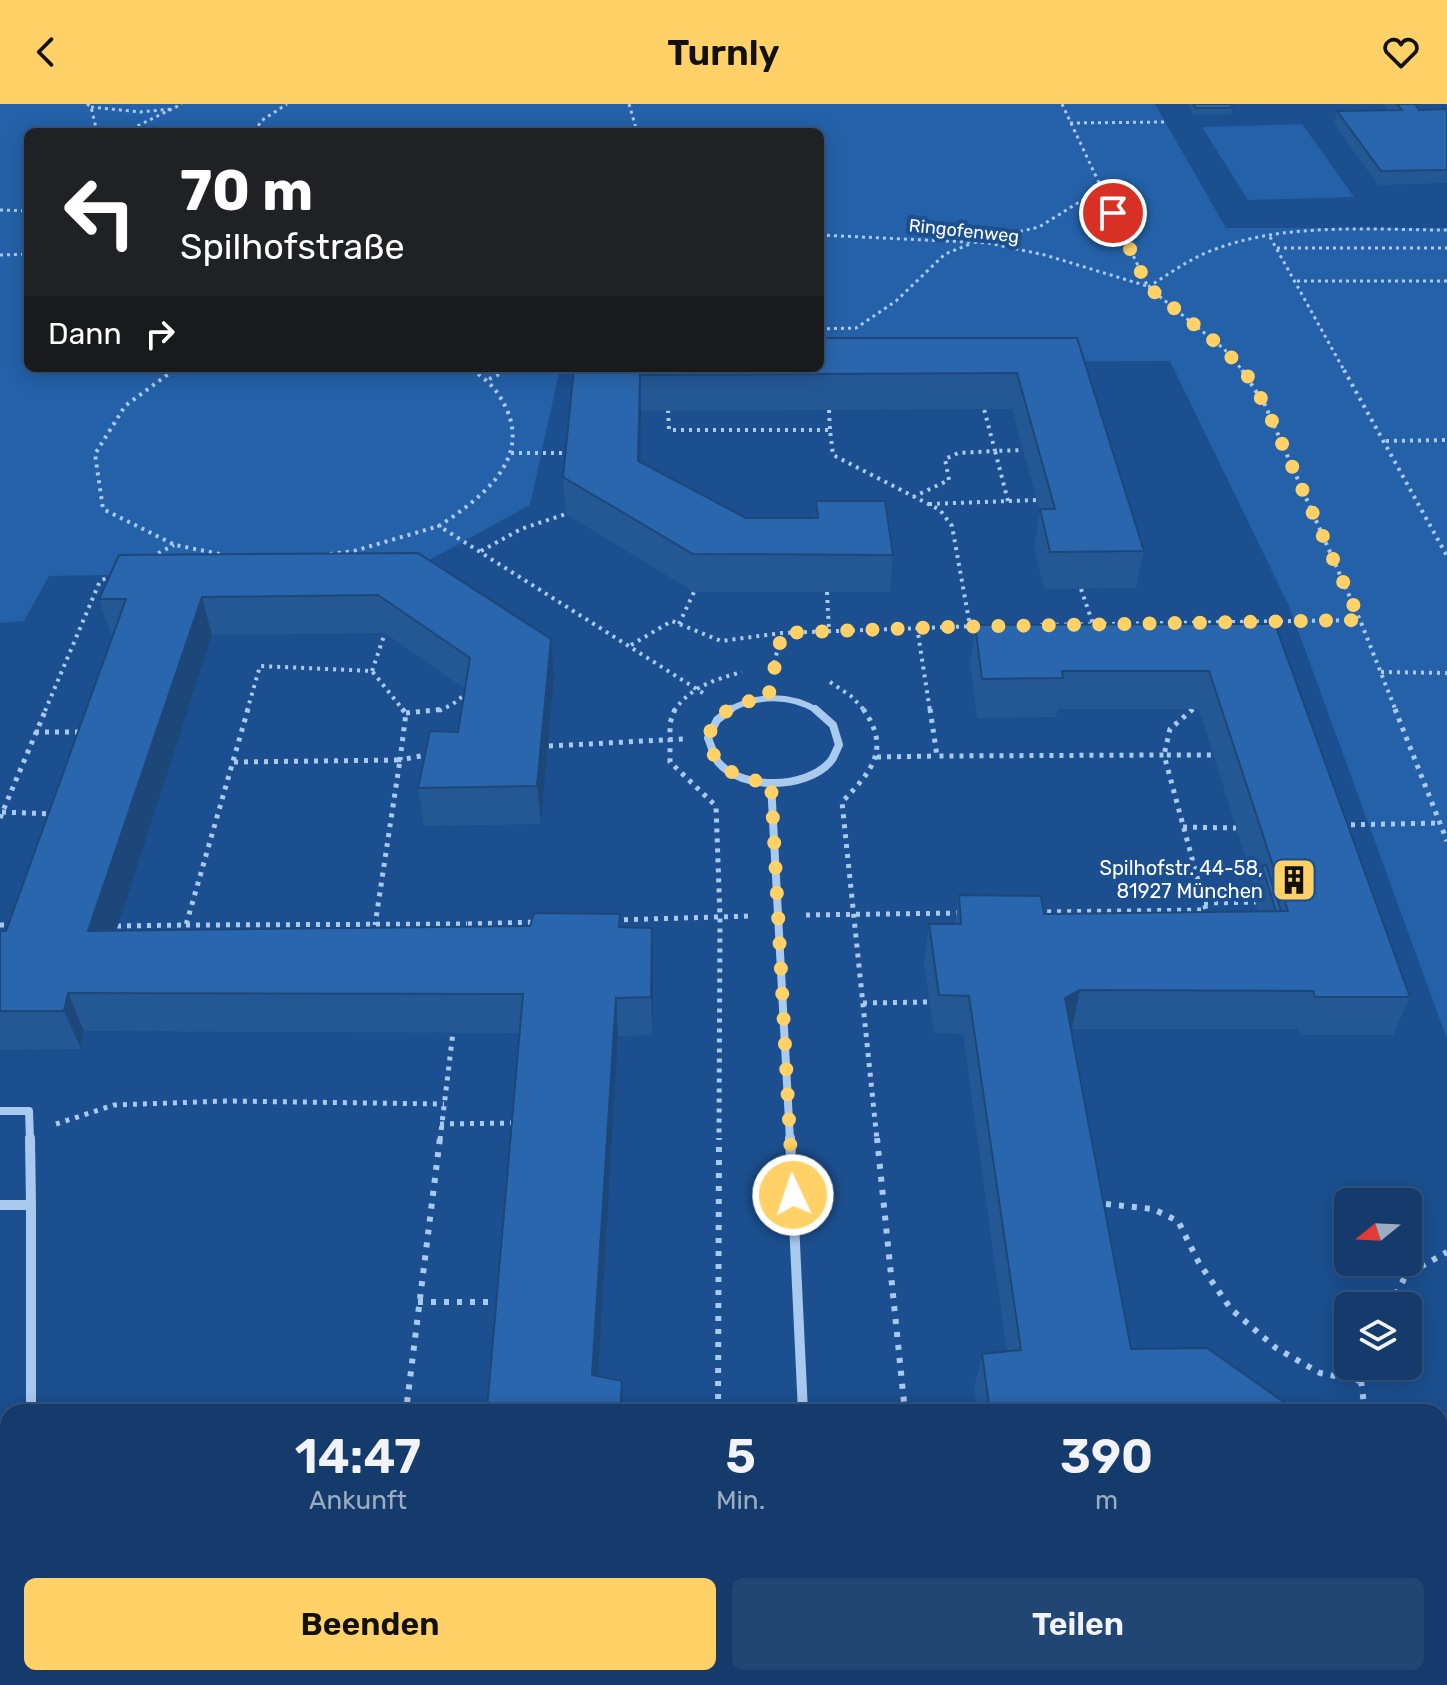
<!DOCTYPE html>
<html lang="de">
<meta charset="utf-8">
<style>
body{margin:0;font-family:Rubik,sans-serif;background:#214673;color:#f1f3f6;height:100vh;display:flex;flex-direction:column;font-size:30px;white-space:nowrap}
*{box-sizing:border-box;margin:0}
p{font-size:26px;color:#9dadc1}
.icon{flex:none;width:44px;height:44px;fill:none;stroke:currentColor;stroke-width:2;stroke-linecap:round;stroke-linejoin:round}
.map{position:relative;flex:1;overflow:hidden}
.drawer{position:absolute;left:0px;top:1300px;width:1448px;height:282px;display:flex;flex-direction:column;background:#143b6b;border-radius:24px 24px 0 0;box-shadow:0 4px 20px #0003,0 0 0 2px #33557e}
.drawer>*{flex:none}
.hud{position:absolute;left:24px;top:24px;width:800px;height:244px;border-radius:12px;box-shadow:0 4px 20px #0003,0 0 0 2px #33557e;background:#202124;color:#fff;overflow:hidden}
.needle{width:52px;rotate:252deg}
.buttons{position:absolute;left:1334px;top:1084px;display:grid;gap:16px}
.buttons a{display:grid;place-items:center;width:88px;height:88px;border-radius:12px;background:#143b6b;box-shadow:0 4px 20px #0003,0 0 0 2px #33557e;font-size:40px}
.pin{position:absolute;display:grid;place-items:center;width:68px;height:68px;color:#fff;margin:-34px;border:4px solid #fff;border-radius:50%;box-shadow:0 2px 8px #0007}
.me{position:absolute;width:88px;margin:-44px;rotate:357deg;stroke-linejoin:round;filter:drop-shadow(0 0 6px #0008)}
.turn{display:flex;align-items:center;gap:28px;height:168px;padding:0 24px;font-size:36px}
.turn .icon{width:104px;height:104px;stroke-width:2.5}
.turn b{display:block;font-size:56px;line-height:68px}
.then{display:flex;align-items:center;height:76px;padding:0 24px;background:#0003;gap:16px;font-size:30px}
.eta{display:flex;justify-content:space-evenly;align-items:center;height:136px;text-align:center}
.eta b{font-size:48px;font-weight:600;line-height:56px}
.primary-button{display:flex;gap:16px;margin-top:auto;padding:16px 24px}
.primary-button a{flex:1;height:92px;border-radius:12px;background:#ffd166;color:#111;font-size:32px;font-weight:600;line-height:92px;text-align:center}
.primary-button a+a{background:#214673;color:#f1f3f6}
header{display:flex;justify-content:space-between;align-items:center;height:104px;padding:0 24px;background:#ffd166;color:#111;font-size:36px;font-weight:600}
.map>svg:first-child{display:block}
.green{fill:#2461a8}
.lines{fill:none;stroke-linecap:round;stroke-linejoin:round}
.path-far3{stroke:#a9c9ee;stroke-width:3;stroke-dasharray:3 4;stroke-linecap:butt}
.path-far2{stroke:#a9c9ee;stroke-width:4;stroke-dasharray:3 5;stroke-linecap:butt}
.path-far1{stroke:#a9c9ee;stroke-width:5;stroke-dasharray:4 6;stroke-linecap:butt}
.path{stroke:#a9c9ee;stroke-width:6;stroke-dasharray:5 8;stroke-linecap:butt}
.street-far2{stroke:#a9c9ee;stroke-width:6}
.street-far1{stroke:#a9c9ee;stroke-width:8}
.street{stroke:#a9c9ee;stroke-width:10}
.wall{fill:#245895}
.shaded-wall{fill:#1d4779}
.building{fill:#2a66ad;stroke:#1d4779;stroke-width:2}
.route{stroke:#ffd166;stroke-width:14;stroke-dasharray:0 25.2}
.labels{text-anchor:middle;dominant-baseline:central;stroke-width:8;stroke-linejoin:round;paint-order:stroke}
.far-street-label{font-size:18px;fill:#fff;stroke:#1b4f8f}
.poi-label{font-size:20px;fill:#fff;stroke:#1b4f8f;text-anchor:end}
</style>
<header><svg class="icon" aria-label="back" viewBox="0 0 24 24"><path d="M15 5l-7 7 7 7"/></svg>Turnly<svg class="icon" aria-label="heart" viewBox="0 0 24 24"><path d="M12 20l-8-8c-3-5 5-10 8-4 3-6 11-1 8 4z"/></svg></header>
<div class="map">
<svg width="1447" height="1581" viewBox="0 0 1447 1581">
<rect width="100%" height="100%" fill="#1b4f8f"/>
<path class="green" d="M0,0h1155l71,124h221v811l-158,-433 -119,-245 -350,1v-230h-792v236h532l-30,137 -119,65 -362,6 -25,45 -24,2z
M1302,20l52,73 -106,3 -46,-73z"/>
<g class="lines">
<path class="path-far3" d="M87,0l4,3 6,25
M629,0l8,28
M1062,0l86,183 76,62 20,23
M91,3l49,5 32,-3
M1070,19l95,-1
M125,28l57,-28
M255,28l6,-11 26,-17
M0,106l28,1
M820,131l168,8 57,12 102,31
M1270,133l75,135
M979,137l60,-14 63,-39
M1277,144h170
M0,151l28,-1
M1297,177h150
M1148,183c21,-13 41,-28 65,-37 72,-28 158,-20 234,-20
M820,225l36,-1 40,-27 49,-47 25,-10
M467,264l8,4
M171,268l5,-4
M504,268l8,-4"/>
<path class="path-far2" d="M174,266l-49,36 -30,48 8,55 72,36 50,10
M471,266c17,9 28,22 36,40 23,53 -29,90 -68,116l267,169
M1242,266l23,35 95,215 36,91
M1344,266l103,186
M489,275l19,-9
M668,306l1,20h161l3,25 107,55 12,16 18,100
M829,306l1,20
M1386,337l61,-1
M511,349h59
M913,393l36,-17 -4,-21 13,-6 37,-2 -11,-42
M1008,397l-13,-50 28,-1
M929,400l108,-4
M481,447l40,-22 45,-15
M330,450l24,-3 85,-25
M151,453l23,-12
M1081,485l12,35
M827,488l2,39
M679,520l15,-32
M1040,521l320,-5
M917,523l13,84
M631,541l41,-24 49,20 61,-8 196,-7
M372,567l13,-38
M772,567l10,-38
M1381,568l66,1
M830,578l21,14 14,15
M45,607l55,-130 13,-6
M247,607l13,-45 112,5 32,40
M439,607l14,-7 15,-12
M674,607c16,-24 42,-32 68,-39"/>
<path class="path-far1" d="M402,605l4,4 -6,47 31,-6
M675,605l-5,14v39l46,44 4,112 -1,222
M863,605c29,40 8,63 -21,93l35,338
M930,605l7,47 227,-1 42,155 -168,2
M1193,605l-23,20 -6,26h50
M1395,605l52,132
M406,609l39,-4
M35,628h47
M549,642l134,-7
M877,653l60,-1
M234,658l166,-2 -25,165
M2,708l51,2
M0,714l46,-109
M1341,721l99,-2
M1183,723l53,1
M1204,799l55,-1
M806,811l154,-2
M614,816l138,-4
M0,821h14
M186,821l281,-1
M117,822l69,-1 62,-216
M466,829l1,-9 70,-2
M863,899l67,-1
M56,1020l58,-19 113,-4 217,3
M440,1020l75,-1
M440,1036l13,-108"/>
<path class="path" d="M877,1034l28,274
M1106,1100l47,5 25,12 21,42 32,46 45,39 44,25 41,8
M418,1198h83
M1390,1202l16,-31 41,-23
M402,1308l4,-1 34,-273
M718,1308l1,-274
M1365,1308l-4,-31 5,-15
M1440,1384l7,2
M621,1574l2,7
M1187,1574l11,7
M379,1581l24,-7
M899,1581l3,-7
M1222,1581l6,-7"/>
<path class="street-far2" d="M728,607c27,-17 63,-17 90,0"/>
<path class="street-far1" d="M731,605l-14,11 -9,18c3,7 6,18 10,24 24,29 88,27 112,0 4,-4 6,-12 9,-17l-6,-20 -18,-16
M771,679l19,357
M0,1007h29l1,29"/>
<path class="street" d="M790,1034l13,274
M0,1101h31l-1,-67
M31,1101v207
M759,1581l10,-7"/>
</g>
<path class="wall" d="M1188,0h42l3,4 -2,6 -37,1z
M1384,0h31l4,6 28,-1v74l-69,2 -44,-61 3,-13 51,-1z
M1077,234l67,213 -8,37 -92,1 -10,-43 6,-34 -28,-103 -371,2 -1,51 106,56h69l1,-17 77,54 -3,37h-196l-128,-78 -3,-37 11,-109z
M418,449l136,124 -13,147 -117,2 -6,-38 40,-56 7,-43 -80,-56 -173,2 -96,295 414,-4 90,-12 1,13 32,40v68l-35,1 -131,373 32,-376 -435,-2 -3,18 -81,1v-119h6l107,-294h-1l-13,-38z
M1275,520l135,373 -17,38h-93l-2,-6h-228l61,320 167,63h-320l-4,-23 8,-35 25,-2 -44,-318 -29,-1 -10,-70 5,-39h26l4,-29 85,19 214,-3 -5,-16 2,-7 -56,-179h-141l-2,8 -79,1 -7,-54 5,-39z
M1345,1574h95l7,7h-93z"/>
<path class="shaded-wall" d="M640,271l1,36 -1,87 -2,-37z
M202,493l10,38 -108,334 -16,-38z
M551,535l3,38 -13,147 -4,-38z
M652,824l1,39v68l-2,-38z
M1080,886l-8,38 -16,9 9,-39z
M68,889l16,38 -3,18 -17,-38z
M616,894l2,38 -22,374 -4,-35z
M622,1277l2,31h-4z
M24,1574h132l-26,7h-130z"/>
<path class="building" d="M1193,0h37l3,4h-37z
M1397,0h18l4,6 28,-1v61l-66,1 -44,-60 65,-1z
M820,234h257l67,213 -94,1 -10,-43h15l-38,-136 -377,2 -2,86 108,57h72l-2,-17h69l8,54 -200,-1 -130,-77 11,-109h246z
M418,449l133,86 -14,147 -119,2 12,-57 28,1 12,-74 -92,-63 -176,2 -114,334 442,-5 4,-13 86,1 -1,13 33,1 -1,69 -35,1 -24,377 30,6 -2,31h-137l4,-3 36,-415 -455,-1 -4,18h-64v-80h6l120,-332h-27l20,-44z
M1275,520l135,373h-95l-2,-6 -233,-1 -15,8 66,351 76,-1 91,64h-308l-8,-58 39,-4 -52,-354 -30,-1 -10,-71h32l-2,-29 82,1 3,18 244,-3 -79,-240h-147l1,7 -81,1 -7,-54z
M1266,761l15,46h-5l-14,-45z
M1445,1426l2,1v154h-47l-4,-7h44v-142z
M8,1453v121h16l-24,6v-125z"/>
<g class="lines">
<path class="route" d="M793,1091l-22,-412c-29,-3 -58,-13 -63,-45 8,-28 32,-37 60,-40l14,-65 161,-6 417,-7 -95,-215 -18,-30 -23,-26 -76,-62 -35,-74"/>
</g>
<defs>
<g id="building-square" transform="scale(2.3)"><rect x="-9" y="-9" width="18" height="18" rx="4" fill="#ffd166" stroke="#1b4f8f"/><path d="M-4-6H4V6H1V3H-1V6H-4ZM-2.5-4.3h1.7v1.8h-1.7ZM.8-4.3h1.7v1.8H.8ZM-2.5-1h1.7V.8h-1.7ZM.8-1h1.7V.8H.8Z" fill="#111"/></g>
</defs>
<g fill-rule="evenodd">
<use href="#building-square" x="1294" y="776"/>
</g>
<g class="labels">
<g class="far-street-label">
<text transform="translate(964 127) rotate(6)">Ringofenweg</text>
</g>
<g class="poi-label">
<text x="1263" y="764">Spilhofstr. 44-58,<tspan x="1263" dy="23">81927 München</tspan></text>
</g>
</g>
</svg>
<div class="buttons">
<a><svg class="needle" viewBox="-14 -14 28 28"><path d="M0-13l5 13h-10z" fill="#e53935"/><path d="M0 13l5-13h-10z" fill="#9dadc1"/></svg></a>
<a><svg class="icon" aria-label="layers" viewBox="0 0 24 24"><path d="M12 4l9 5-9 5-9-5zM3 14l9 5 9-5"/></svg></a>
</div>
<div class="pin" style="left:1113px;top:109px;background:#d93025"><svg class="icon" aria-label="arrive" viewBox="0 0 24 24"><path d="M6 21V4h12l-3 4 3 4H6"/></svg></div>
<svg class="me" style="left:793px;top:1091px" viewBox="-20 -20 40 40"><circle r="17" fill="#ffd166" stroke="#fff" stroke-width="3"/><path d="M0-11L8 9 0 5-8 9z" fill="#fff"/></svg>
<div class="hud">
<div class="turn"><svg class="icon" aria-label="left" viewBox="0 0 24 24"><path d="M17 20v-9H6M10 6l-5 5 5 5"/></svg><div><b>70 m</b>Spilhofstraße</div></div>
<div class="then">Dann<svg class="icon" aria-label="right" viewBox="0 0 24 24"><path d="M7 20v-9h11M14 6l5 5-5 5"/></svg></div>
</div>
<section class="drawer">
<div class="eta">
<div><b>14:47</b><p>Ankunft</p></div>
<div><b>5</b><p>Min.</p></div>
<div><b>390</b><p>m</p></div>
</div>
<div class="primary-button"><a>Beenden</a><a>Teilen</a></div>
</section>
</div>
